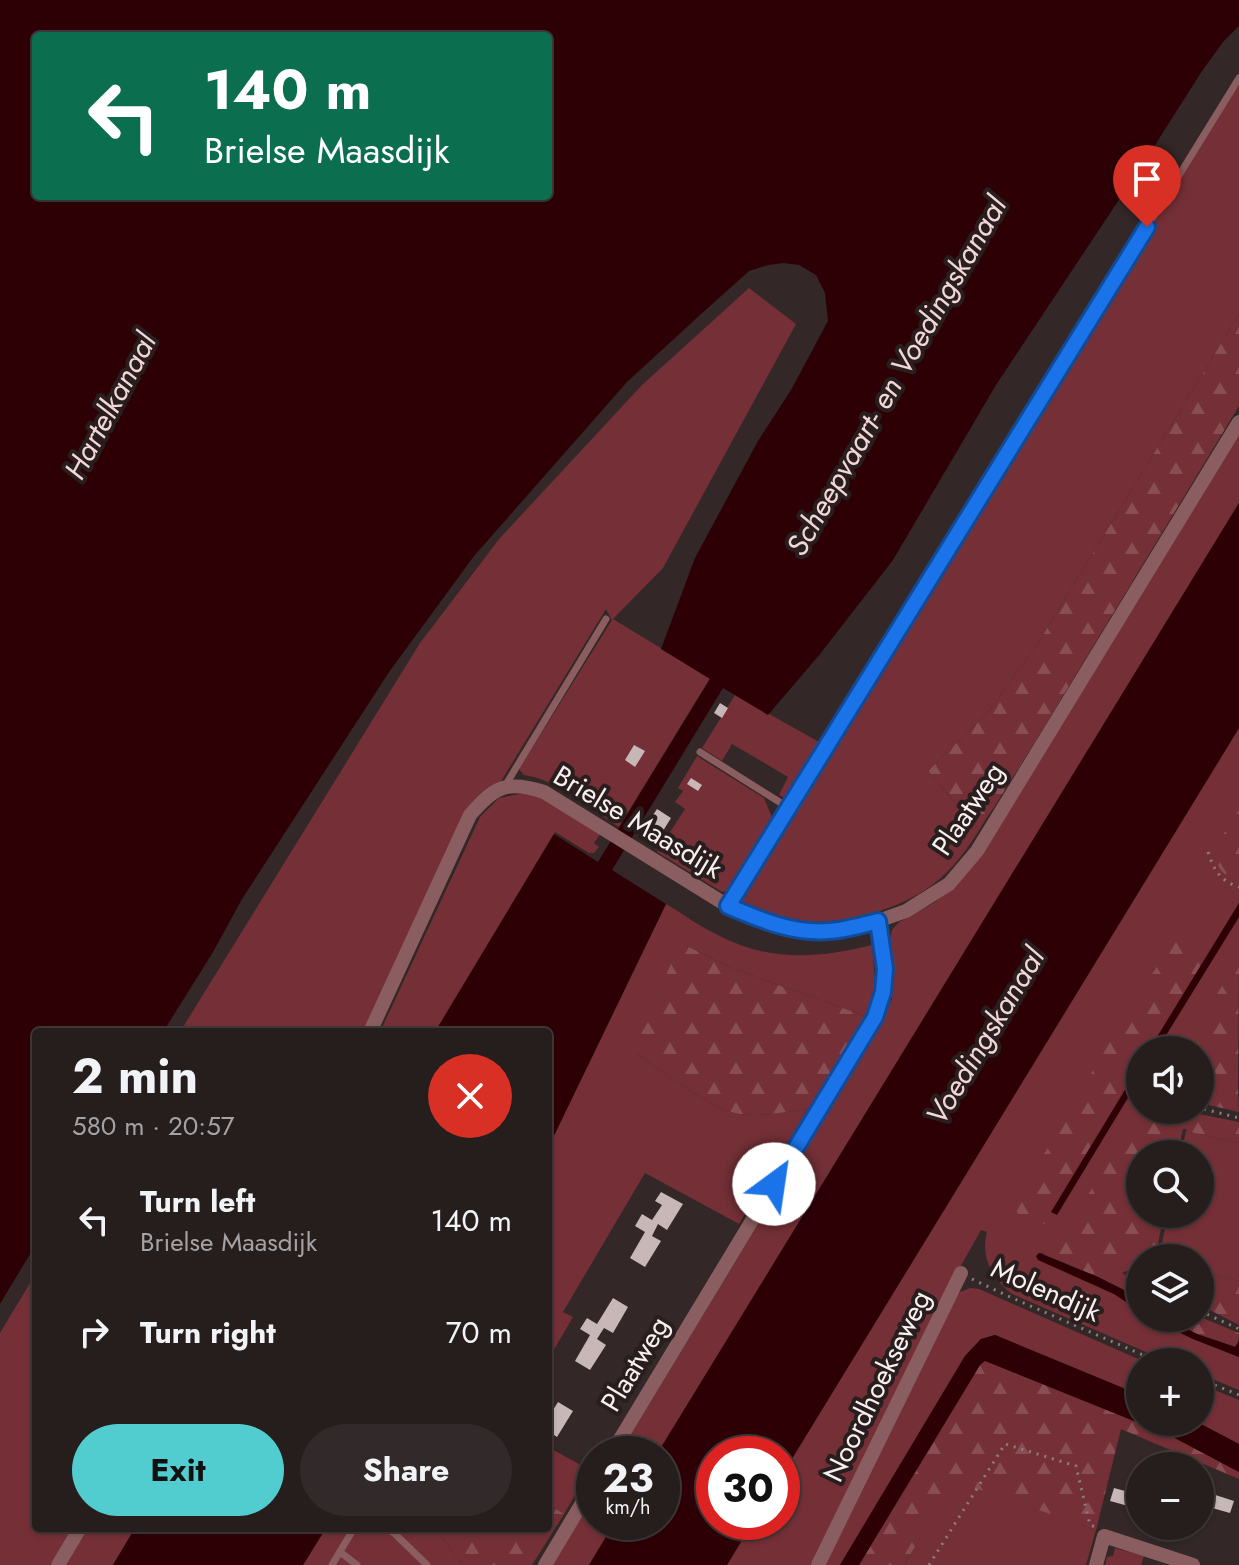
<!DOCTYPE html>
<meta charset="utf-8">
<style>
body{margin:0;font-family:Jost,sans-serif;background:#322a2a;color:#f1f3f6;height:100vh;display:flex;flex-direction:column;font-size:30px;white-space:nowrap}
*{box-sizing:border-box;margin:0}
p{font-size:26px;color:#a4a2a4}
.icon{flex:none;width:44px;height:44px;fill:none;stroke:currentColor;stroke-width:2;stroke-linecap:round;stroke-linejoin:round}
.map{position:relative;flex:1;overflow:hidden}
.details{position:absolute;left:32px;top:1028px;width:520px;height:504px;display:flex;flex-direction:column;background:#261d1d;border-radius:8px;box-shadow:0 2px 6px #0004,0 0 0 2px #423b3b}
.details>*{flex:none}
.hud{position:absolute;left:32px;top:32px;width:520px;height:168px;border-radius:8px;box-shadow:0 2px 6px #0004,0 0 0 2px #423b3b;background:#0b6e4f;color:#fff;overflow:hidden}
.controls{position:absolute;left:1126px;top:1036px;display:grid;gap:16px}
.controls a{display:grid;place-items:center;width:88px;height:88px;border-radius:50%;background:#261d1d;box-shadow:0 2px 6px #0004,0 0 0 2px #423b3b;font-size:40px}
.speed{position:absolute;left:576px;top:1436px;display:flex;gap:16px;font-size:40px;font-weight:700;text-align:center}
.speed>*{display:grid;place-content:center;width:104px;height:104px;border-radius:50%;background:#261d1d;box-shadow:0 2px 6px #0004,0 0 0 2px #423b3b;line-height:1}
.speed small{font-size:20px;font-weight:400}
.speed .limit{border:12px solid #d22;background:#fff;color:#111}
.pin{position:absolute;display:grid;place-items:center;width:68px;height:68px;color:#fff;margin:-82px -34px;border-radius:50% 50% 50% 0;rotate:-45deg;box-shadow:0 0 8px #0007}
.pin .icon{rotate:45deg}
.me{position:absolute;width:88px;margin:-44px;rotate:31deg;stroke-linejoin:round;filter:drop-shadow(0 0 6px #0008)}
.turn{display:flex;align-items:center;gap:28px;height:168px;padding:0 40px;font-size:36px}
.turn .icon{width:104px;height:104px;stroke-width:2.5}
.turn b{display:block;font-size:56px;line-height:68px}
.round{display:grid;place-items:center;flex:none;width:84px;height:84px;border-radius:42px;background:#322a2a}
.headline{display:flex;align-items:center;justify-content:space-between;height:136px;padding:0 40px}
h1{font-size:48px;font-weight:700;line-height:60px}
.cta{display:flex;gap:16px;margin-top:auto;padding:16px 40px}
.cta a{flex:1;height:92px;border-radius:48px;background:#52cdcf;color:#111;font-size:32px;font-weight:700;line-height:92px;text-align:center}
.cta a+a{background:#322a2a;color:#f1f3f6}
ul{padding:0;list-style:none}
li{display:flex;align-items:center;gap:24px;height:112px;padding:0 40px}
li div{flex:1}
li b{display:block;font-size:30px}
li em{font-style:normal}
.map>svg:first-child{display:block}
.green{fill:#743036}
.forest{fill:url(#forest-firs)}
.water{fill:#2d0006;fill-rule:evenodd}
.building{fill:#c7b7b7}
.lines{fill:none;stroke-linecap:round;stroke-linejoin:round}
.path{stroke:#897f7f;stroke-width:3;stroke-dasharray:2 6;stroke-linecap:butt}
.lane{stroke:#8a5e60;stroke-width:7}
.street{stroke:#8a5e60;stroke-width:14}
.route-casing{stroke:#114b97;stroke-width:20}
.route{stroke:#1a73e8;stroke-width:14}
.labels{text-anchor:middle;dominant-baseline:central;stroke-width:8;stroke-linejoin:round;paint-order:stroke}
.street-label{font-size:28px;fill:#f8f0f0;stroke:#291e1e}
.water-label{font-size:30px;font-style:italic;fill:#f3d7d7;stroke:#291e1e}
</style>
<div class="map">
<svg width="1239" height="1565" viewBox="0 0 1239 1565">
<defs>
<pattern id="forest-firs" width="22" height="20" patternUnits="userSpaceOnUse" patternTransform="scale(2)"><rect width="22" height="20" fill="#743036"/><path d="M5 1l3.5 6h-7zM16 11l3.5 6h-7z" fill="#894e53"/></pattern>
</defs>
<rect width="100%" height="100%" fill="#332727"/>
<path class="green" d="M1239,84v230l-204,334 -46,63 -61,60 49,56 15,-18c-14,23 -27,46 -47,65 -44,44 -147,65 -202,31l-1,-9z
M749,288l47,36 -133,244 -50,51 97,59 -91,149c-25,-16 -65,-49 -95,-52l-5,-6 93,-149 -6,-11 -106,174 -18,10 -116,239h-186l240,-389 80,-105 142,-153z
M1239,433v70l-582,951h-38l263,-434 10,-21 -2,-60 2,-9 7,-8 36,-20 22,-18z
M735,695l86,48 -33,57 -9,-5 9,-18 -56,-33 -10,17 -20,-13z
M1239,728v247l-47,75h-52v60h13l-94,149 -15,-6h-5l-3,4 78,37 26,17v7h10l43,21 46,18v33l-39,-16v-12h-31l-157,-68c-19,-15 -32,-36 -25,-62l-6,-2 -28,50 -140,285h-86l26,-43h29v-47z
M697,756l67,42 10,24 -37,62 -6,6 -9,2 -65,-40 28,-43 -10,-7 8,-11 -5,-3z
M519,794h10l11,3 61,36 -7,10 5,4 -5,6h-5l-34,-21 -120,200h-55l100,-215 19,-19z
M666,904c16,9 31,21 48,29 53,29 101,26 158,12l4,49 -11,22 -136,-49 -42,-21 -51,107c24,16 77,57 103,61 23,3 47,-2 69,-5l-69,115 -94,-51 -82,139 10,5 -25,43v-212z
M1186,1131l53,12v138l-39,-9v-14h-41l9,-44h32v-60h-19z
M36,1273v255h36l-22,37h-50v-232z
M970,1288l9,1 166,73h-5v33l-145,-60 -14,4 -16,17 -125,209h-17l129,-264 8,-9z
M1200,1384l39,16v44l-42,-22h3z
M548,1447l42,23 -26,44 -16,-10z
M955,1480l141,50 -10,35h-182z
M594,1494v28h21l-26,43h-38z
M88,1528h47l-22,37h-48z
M326,1528h109l28,37h-160z
M1115,1548l29,8 -3,9h-36l2,-8 6,-1z"/>
<path class="forest" d="M1239,314v92l-204,336 -42,67 -15,19 -50,-57 61,-60 46,-63z
M1239,810v72c-42,-16 -16,-47 0,-72z
M1178,933l31,19 -60,98h-9v15l-89,146 3,3 -5,10c-15,1 -30,-3 -35,-18l92,-158z
M681,946h6l42,21 136,49 -57,93c-22,3 -46,8 -69,5 -26,-4 -79,-45 -103,-61l-3,-4 45,-101z
M1239,959l-1,131 1,22 -39,-9v-53h-18z
M1143,1110h51v3l45,9v21l-53,-12 1,-2h-4l-6,25h-37v60h24l-9,44h-15v14l-7,-4 -11,5 18,10v15l-42,-21 -55,-23 26,-30z
M1200,1272l39,9v44l-39,-20z
M1200,1317l39,16 -1,12 -2,2 -39,-13 -32,-16z
M985,1360l186,76 68,36v7l-118,-50 -25,101 -141,-49 -51,84h-45l121,-200z
M548,1504l16,10 -32,51h-69l-28,-37h113z"/>
<path class="water" d="M0,0h1239v26l-16,16 -21,29 -54,85 -152,229 -103,175 -73,94 -52,61 -45,-27 -111,182 54,34 -118,244v-116h-113l119,-198 44,28 112,-183 -49,-30 34,-91 63,-117 33,-51 37,-69 -3,-28 -9,-18 -17,-10 -15,-2 -16,2 -19,6 -49,44 -73,67 -153,174 -85,116 -147,227 -29,53 -50,80h-127v212l-36,60zM36,36h512v160h-512z
M1239,503v225l-457,747v-21h-68v68h39l-26,43h-138l26,-43h47v-68h-5z
M1239,903v14l-82,133h-8z
M1140,1065v13l-83,137 -6,-3z
M1039,1253l59,24 42,21v13l-26,-17 -76,-34 -2,-4z
M1150,1318h15l32,16 38,13 4,-6v16l-46,-18z
M995,1335l145,60v27h57l42,22v28l-68,-36 -186,-75 -5,4 -121,200h-19l125,-209 16,-17z
M135,1528h191l-23,37h-190z"/>
<path class="building" d="M720,703l8,5 -6,10 -8,-5z
M634,745l11,6 -10,16 -10,-7z
M691,778l11,7 -4,6 -11,-7z
M657,809l14,9 -8,13 -5,-3 -1,2 -10,-6z
M661,1192l22,12 -16,26 -9,-6 -6,12 9,5 -16,26 -15,-9 15,-26 -10,-6 7,-12 10,6 10,-15 -7,-4z
M613,1298l15,9 -15,26 -9,-5 -7,11 9,6 -16,25 -15,-9 15,-26 -10,-6 7,-11 10,6z
M558,1402l15,9 -16,26 -9,-6v-13z
M1134,1473l6,1v46l-5,-2 1,-5 -5,-1 1,-5 -22,-6 4,-13 11,3 2,-5h3z
M1200,1490l34,11 -4,12 -25,-7 -5,13z"/>
<g class="lines">
<path class="path" d="M1208,852c6,18 12,29 31,35
M1204,1109l35,9
M1133,1273l7,4
M972,1279l38,18 149,65
M1200,1311l39,18
M1200,1379l39,16
M929,1565l76,-121 71,22 14,59 6,2"/>
<path class="lane" d="M700,752l89,56 -61,98
M505,786l101,-167
M789,808l450,-730
M386,1528l8,5 33,32
M340,1552l17,13
M332,1565l22,-37"/>
<path class="street" d="M370,1032l100,-217c25,-29 37,-35 74,-23l184,114 35,15 30,9 36,1 49,-10 28,-10 43,-27 28,-33 262,-429
M611,1454l264,-437 8,-25 2,-23 -7,-48
M58,1565l22,-37
M545,1565l49,-82
M818,1565l143,-292
M1096,1565l8,-29 89,29"/>
</g>
<g class="lines">
<g class="route-casing">
<path id="route" d="M774,1184l101,-167 8,-25 2,-23 -7,-48c-16,4 -32,9 -49,10 -36,3 -68,-11 -101,-25l419,-679"/>
</g>
<use href="#route" class="route"/>
</g>
<g class="labels">
<g class="street-label">
<text transform="translate(968 809) rotate(-56)">Plaatweg</text>
<text transform="translate(638 822) rotate(31)">Brielse Maasdijk</text>
<text transform="translate(1046 1290) rotate(24)">Molendijk</text>
<text transform="translate(635 1364) rotate(-59)">Plaatweg</text>
<text transform="translate(877 1386) rotate(-64)">Noordhoekseweg</text>
</g>
<g class="water-label">
<text transform="translate(896 376) rotate(-60)">Scheepvaart- en Voedingskanaal</text>
<text transform="translate(110 406) rotate(-62)">Hartelkanaal</text>
<text transform="translate(985 1036) rotate(-59)">Voedingskanaal</text>
</g>
</g>
</svg>
<div class="controls">
<a><svg class="icon" aria-label="sound" viewBox="0 0 24 24"><path d="M4 9h4l5-4v14l-5-4H4zM17 9q2 3 0 6"/></svg></a>
<a><svg class="icon" aria-label="search" viewBox="0 0 24 24"><circle cx="10" cy="10" r="6"/><path d="M15 15l6 6"/></svg></a>
<a><svg class="icon" aria-label="layers" viewBox="0 0 24 24"><path d="M12 4l9 5-9 5-9-5zM3 14l9 5 9-5"/></svg></a>
<a>+</a>
<a>−</a>
</div>
<div class="speed"><div>23<small>km/h</small></div><div class="limit">30</div></div>
<div class="pin" style="left:1147px;top:227px;background:#d93025"><svg class="icon" aria-label="arrive" viewBox="0 0 24 24"><path d="M6 21V4h12l-3 4 3 4H6"/></svg></div>
<svg class="me" style="left:774px;top:1184px" viewBox="-20 -20 40 40"><circle r="19" fill="#fff"/><path d="M0-13L10 11 0 6-10 11z" fill="#1a73e8"/></svg>
<div class="hud">
<div class="turn"><svg class="icon" aria-label="left" viewBox="0 0 24 24"><path d="M17 20v-9H6M10 6l-5 5 5 5"/></svg><div><b>140 m</b>Brielse Maasdijk</div></div>
</div>
<section class="details">
<div class="headline"><div><h1>2 min</h1><p>580 m · 20:57</p></div><a class="round" style="background:#d93025;color:#fff"><svg class="icon" aria-label="close" viewBox="0 0 24 24"><path d="M6 6l12 12M18 6L6 18"/></svg></a></div>
<ul>
<li><svg class="icon" aria-label="left" viewBox="0 0 24 24"><path d="M17 20v-9H6M10 6l-5 5 5 5"/></svg><div><b>Turn left</b><p>Brielse Maasdijk</p></div><em>140 m</em></li>
<li><svg class="icon" aria-label="right" viewBox="0 0 24 24"><path d="M7 20v-9h11M14 6l5 5-5 5"/></svg><div><b>Turn right</b></div><em>70 m</em></li>
</ul>
<div class="cta"><a>Exit</a><a>Share</a></div>
</section>
</div>
